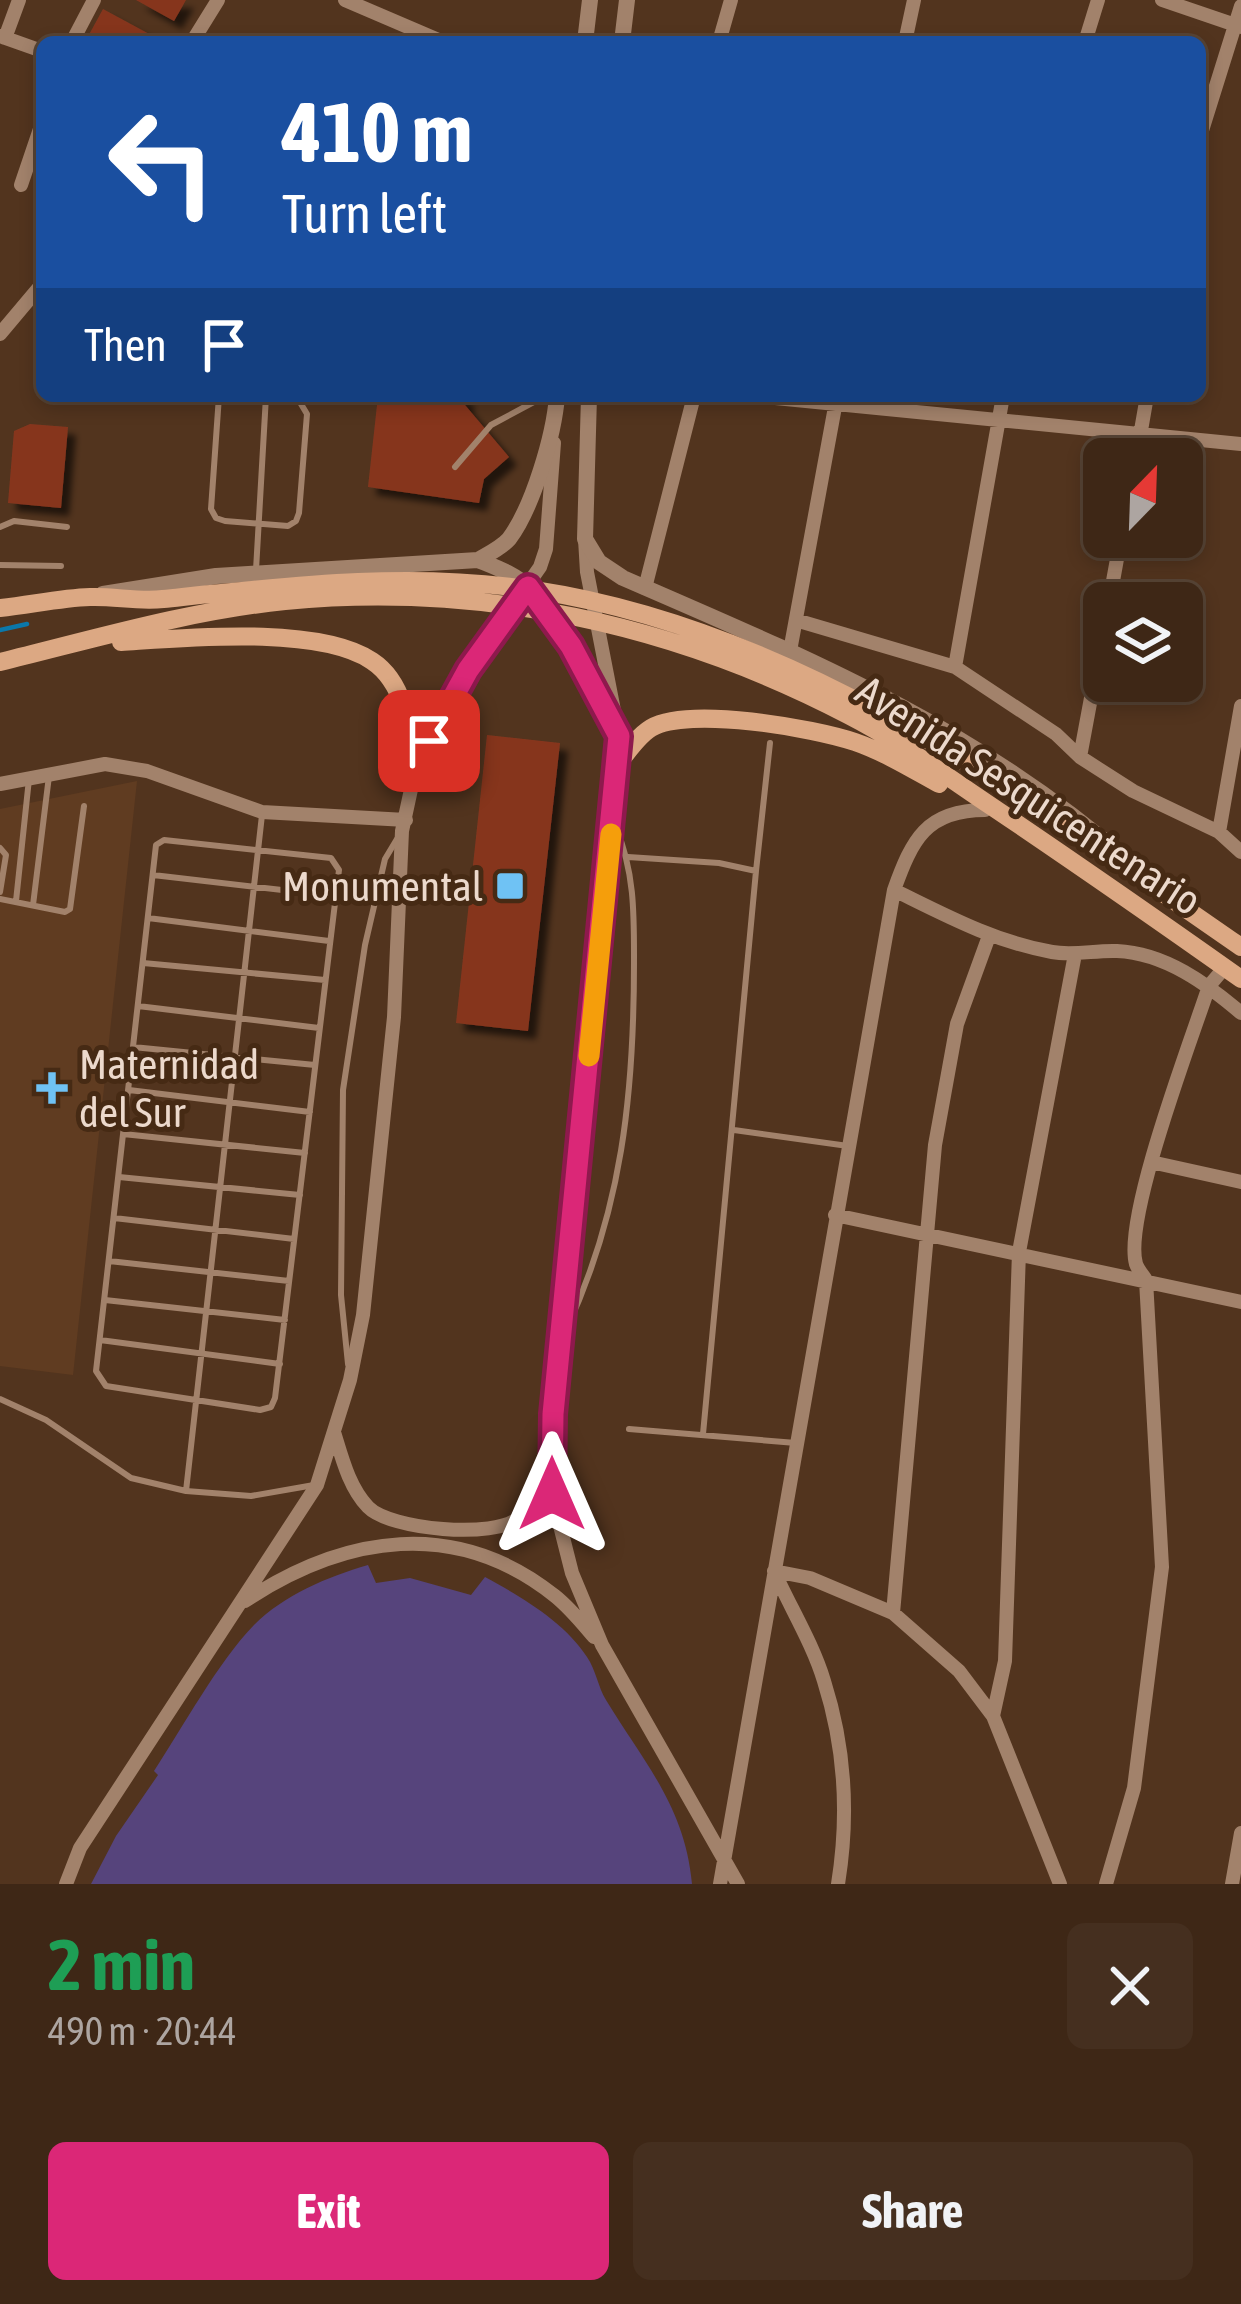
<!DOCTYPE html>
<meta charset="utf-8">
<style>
body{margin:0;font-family:"Asap Condensed",sans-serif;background:#452f1f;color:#f1f3f6;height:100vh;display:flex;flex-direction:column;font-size:45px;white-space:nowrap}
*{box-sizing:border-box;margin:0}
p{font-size:39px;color:#ada5a1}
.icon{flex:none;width:66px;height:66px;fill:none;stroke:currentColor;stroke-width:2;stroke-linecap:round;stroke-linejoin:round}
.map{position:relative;height:1884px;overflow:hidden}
.sheet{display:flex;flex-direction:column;background:#3e2716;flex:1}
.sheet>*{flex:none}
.guide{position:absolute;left:36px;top:36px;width:1170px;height:366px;border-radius:18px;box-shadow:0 6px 18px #0003,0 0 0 3px #574435;background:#1a4fa0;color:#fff;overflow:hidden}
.needle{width:78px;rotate:23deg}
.tools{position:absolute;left:1083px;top:438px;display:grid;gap:24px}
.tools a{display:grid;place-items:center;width:120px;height:120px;border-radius:18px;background:#3e2716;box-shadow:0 6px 18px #0003,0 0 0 3px #574435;font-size:60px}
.pin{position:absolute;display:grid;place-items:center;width:102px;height:102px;color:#fff;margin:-51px;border-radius:24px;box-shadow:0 6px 18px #0006}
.me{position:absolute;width:132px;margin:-66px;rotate:0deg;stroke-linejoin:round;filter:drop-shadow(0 0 9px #0008)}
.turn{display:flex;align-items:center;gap:42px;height:252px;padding:0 48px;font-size:54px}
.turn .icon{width:156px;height:156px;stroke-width:2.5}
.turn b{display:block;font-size:84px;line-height:102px}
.then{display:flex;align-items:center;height:114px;padding:0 48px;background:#0003;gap:24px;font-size:45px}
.round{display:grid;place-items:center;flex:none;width:126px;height:126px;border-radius:18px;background:#452f1f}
.overview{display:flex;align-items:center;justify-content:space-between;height:204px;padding:0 48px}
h1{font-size:72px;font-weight:700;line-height:90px;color:#1e9e55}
.action{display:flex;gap:24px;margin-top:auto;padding:24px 48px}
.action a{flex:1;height:138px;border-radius:18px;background:#db2777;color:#fff;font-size:48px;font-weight:700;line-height:138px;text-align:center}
.action a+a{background:#452f1f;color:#f1f3f6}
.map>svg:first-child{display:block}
.built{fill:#603c21}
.green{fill:#56447c}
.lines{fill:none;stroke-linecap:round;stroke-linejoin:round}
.stream{stroke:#0b78aa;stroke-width:4.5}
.building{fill:#86361f;filter:url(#shadow)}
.service{stroke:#a2826b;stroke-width:6}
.minor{stroke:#a2826b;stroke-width:14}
.tertiary{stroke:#a2826b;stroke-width:16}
.secondary{stroke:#dca883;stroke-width:18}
.route-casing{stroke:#8e194d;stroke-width:30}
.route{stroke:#db2777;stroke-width:21}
.slow{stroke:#f59e0b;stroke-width:21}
.poi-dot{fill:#6fc2f4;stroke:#462a14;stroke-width:4.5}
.labels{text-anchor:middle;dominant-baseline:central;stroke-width:10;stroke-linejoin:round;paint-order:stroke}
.street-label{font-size:42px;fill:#ecd9cc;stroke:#462a14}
.poi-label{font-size:42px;fill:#ecd9cc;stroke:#462a14;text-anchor:end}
</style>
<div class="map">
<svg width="1241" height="1884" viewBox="0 0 1241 1884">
<defs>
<filter id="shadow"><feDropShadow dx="8" dy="8" stdDeviation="3" flood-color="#0009"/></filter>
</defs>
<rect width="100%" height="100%" fill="#52341e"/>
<path class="built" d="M137,781l-64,594 -73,-9v-557z"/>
<path class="green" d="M368,1565l8,18 34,-5 61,17 14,-18c35,19 80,45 102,80 9,13 11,30 19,43 39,64 79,107 86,184h-601l25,-48 42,-61 -4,-4c29,-44 64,-109 100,-146 30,-30 73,-48 114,-60z"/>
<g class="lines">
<path class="stream" d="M0,630l27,-6"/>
</g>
<path class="building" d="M136,0h50l-12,21z
M103,9l61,33h-79z
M378,396h88l-1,9 44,52 -25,22 -5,24 -111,-16z
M30,424l38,3 -7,81 -53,-5 6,-72z
M487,735l73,8 -32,288 -72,-8z"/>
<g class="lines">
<path class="service" d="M219,396l-8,113 5,9 9,3 63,5 8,-5 3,-8 8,-99 -9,-15 -26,-3
M455,467l36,-42 54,-29
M0,527l14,-6 53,6
M0,565l61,1
M256,570l10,-174
M164,840l167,18 8,12 -64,528 -4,9 -11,3 -154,-24 -10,-15 60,-526z
M0,848l6,7 -6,37
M628,857l91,6 37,8 -53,563
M756,871l14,-128
M153,875l181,21
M0,899l65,13 5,-3 14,-103
M16,901l13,-122
M33,905l16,-129
M148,918l181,23
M143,963l182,17
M138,1006l181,22
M133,1047l182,18
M129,1090l181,22
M734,1130l114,16
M123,1134l182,19
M119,1177l181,18
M114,1218l180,21
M109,1261l180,20
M105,1300l180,20
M566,1330c56,-120 68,-236 68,-367 0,-47 1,-90 -18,-135
M100,1340l180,24
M348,1364l-7,-69 2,-205 22,-145 20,-86 12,-20
M0,1399l46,21 85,58 55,13 65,5 63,-11
M629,1429l167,14
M186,1491l76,-676"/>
<path class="minor" d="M345,0l98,42
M1162,0l79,27
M0,36l42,15
M5,38l14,-38
M72,42l22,-42
M192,42l26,-42
M719,42l12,-42
M905,42l9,-42
M1085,42l13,-42
M1200,137l41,-131
M21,185l21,-62
M0,334l42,-50
M755,396l486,48
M1136,459l11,-63
M585,539l2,33 32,164v27l-59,581 -10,106 2,44 20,79 30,72 136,239
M645,588l49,-192
M1109,603l12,-66
M799,621l156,46 101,67 24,23 53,34 86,41 22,20
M790,651l47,-255
M955,667l48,-271
M1080,757l24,-129
M0,784l105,-20 42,7 115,41 144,8
M1219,832l22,-126
M894,890c51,25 101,52 158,62 22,4 43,-2 65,-1 48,2 90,33 124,62
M1151,1162l90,20
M835,1215l406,87
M334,1432c8,26 15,55 34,75 22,23 128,32 150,11 16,-14 22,-38 29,-58
M774,1571l36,7 83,35 66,58 34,45 67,168
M774,1571c16,36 39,73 50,110 21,66 25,135 14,203
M245,1601c100,-66 211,-84 310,-5 15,12 27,27 39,41
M893,1613l42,-468 22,-121 32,-88
M993,1716l12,-55 14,-409 56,-298
M66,1884l14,-36 237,-363 33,-105 13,-65 31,-298 8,-186 13,-60 53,-101 72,-103 6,-18 8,-106
M720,1884l174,-994c18,-50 32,-80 91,-80
M1106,1884l28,-96 28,-221 -16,-287c-3,-5 -8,-10 -10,-16 -13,-46 56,-226 73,-278l16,-19
M1232,1884l9,-51"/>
<path class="tertiary" d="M585,42l5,-42
M622,42l5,-42
M589,396l-4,143 14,23 24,16c184,80 350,148 504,282
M478,560c17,7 37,14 51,28 40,40 66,97 90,148
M103,594l113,-18 262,-16c10,-6 23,-12 31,-21 24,-32 45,-104 48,-143"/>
<path class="secondary" d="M0,608c30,-3 60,-10 90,-11 24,-1 49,5 73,2 123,-13 247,-28 371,-9 266,40 491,208 707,357
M121,642c63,-4 198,-17 251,19 35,23 38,73 43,110
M0,662c94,-23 188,-51 285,-61 196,-19 389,23 563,114 51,26 98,61 146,93 83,56 165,113 247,171
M619,763c9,-12 19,-27 32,-35 37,-22 163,0 204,14 29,10 57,27 84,42"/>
</g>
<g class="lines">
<g class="route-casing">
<path id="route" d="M429,741l39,-71 60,-83 43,59 48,90 -66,678 -1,80"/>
</g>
<use href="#route" class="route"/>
<path class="slow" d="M589,1056l22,-222"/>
</g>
<g class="poi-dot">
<rect x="495" y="871" width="30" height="30" rx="6"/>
<path d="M46 1070h12v12h12v12h-12v12h-12v-12h-12v-12h12z"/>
</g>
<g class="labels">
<g class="street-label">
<text transform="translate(1029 795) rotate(33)">Avenida Sesquicentenario</text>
</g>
<g class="poi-label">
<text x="483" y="886">Monumental</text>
<text x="79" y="1064" text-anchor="start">Maternidad<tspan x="79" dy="48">del Sur</tspan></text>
</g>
</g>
</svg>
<div class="tools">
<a><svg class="needle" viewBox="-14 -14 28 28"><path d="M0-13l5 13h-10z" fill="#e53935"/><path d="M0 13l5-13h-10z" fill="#ada5a1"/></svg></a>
<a><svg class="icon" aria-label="layers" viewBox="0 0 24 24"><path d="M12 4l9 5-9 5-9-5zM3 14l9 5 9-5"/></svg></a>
</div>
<div class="pin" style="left:429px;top:741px;background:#d93025"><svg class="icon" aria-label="arrive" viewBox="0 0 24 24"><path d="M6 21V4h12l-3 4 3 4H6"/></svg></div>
<svg class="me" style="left:552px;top:1494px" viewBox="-20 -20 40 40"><path d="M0-17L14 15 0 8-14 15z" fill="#db2777" stroke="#fff" stroke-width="4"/></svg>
<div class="guide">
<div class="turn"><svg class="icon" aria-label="left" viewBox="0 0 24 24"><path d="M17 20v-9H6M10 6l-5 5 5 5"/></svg><div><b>410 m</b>Turn left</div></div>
<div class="then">Then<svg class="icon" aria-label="arrive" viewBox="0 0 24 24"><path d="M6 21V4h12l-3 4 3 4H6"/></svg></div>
</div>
</div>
<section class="sheet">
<div class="overview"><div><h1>2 min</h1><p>490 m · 20:44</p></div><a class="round"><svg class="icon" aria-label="close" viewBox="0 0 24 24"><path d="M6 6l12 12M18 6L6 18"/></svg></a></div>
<div class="action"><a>Exit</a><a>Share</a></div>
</section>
